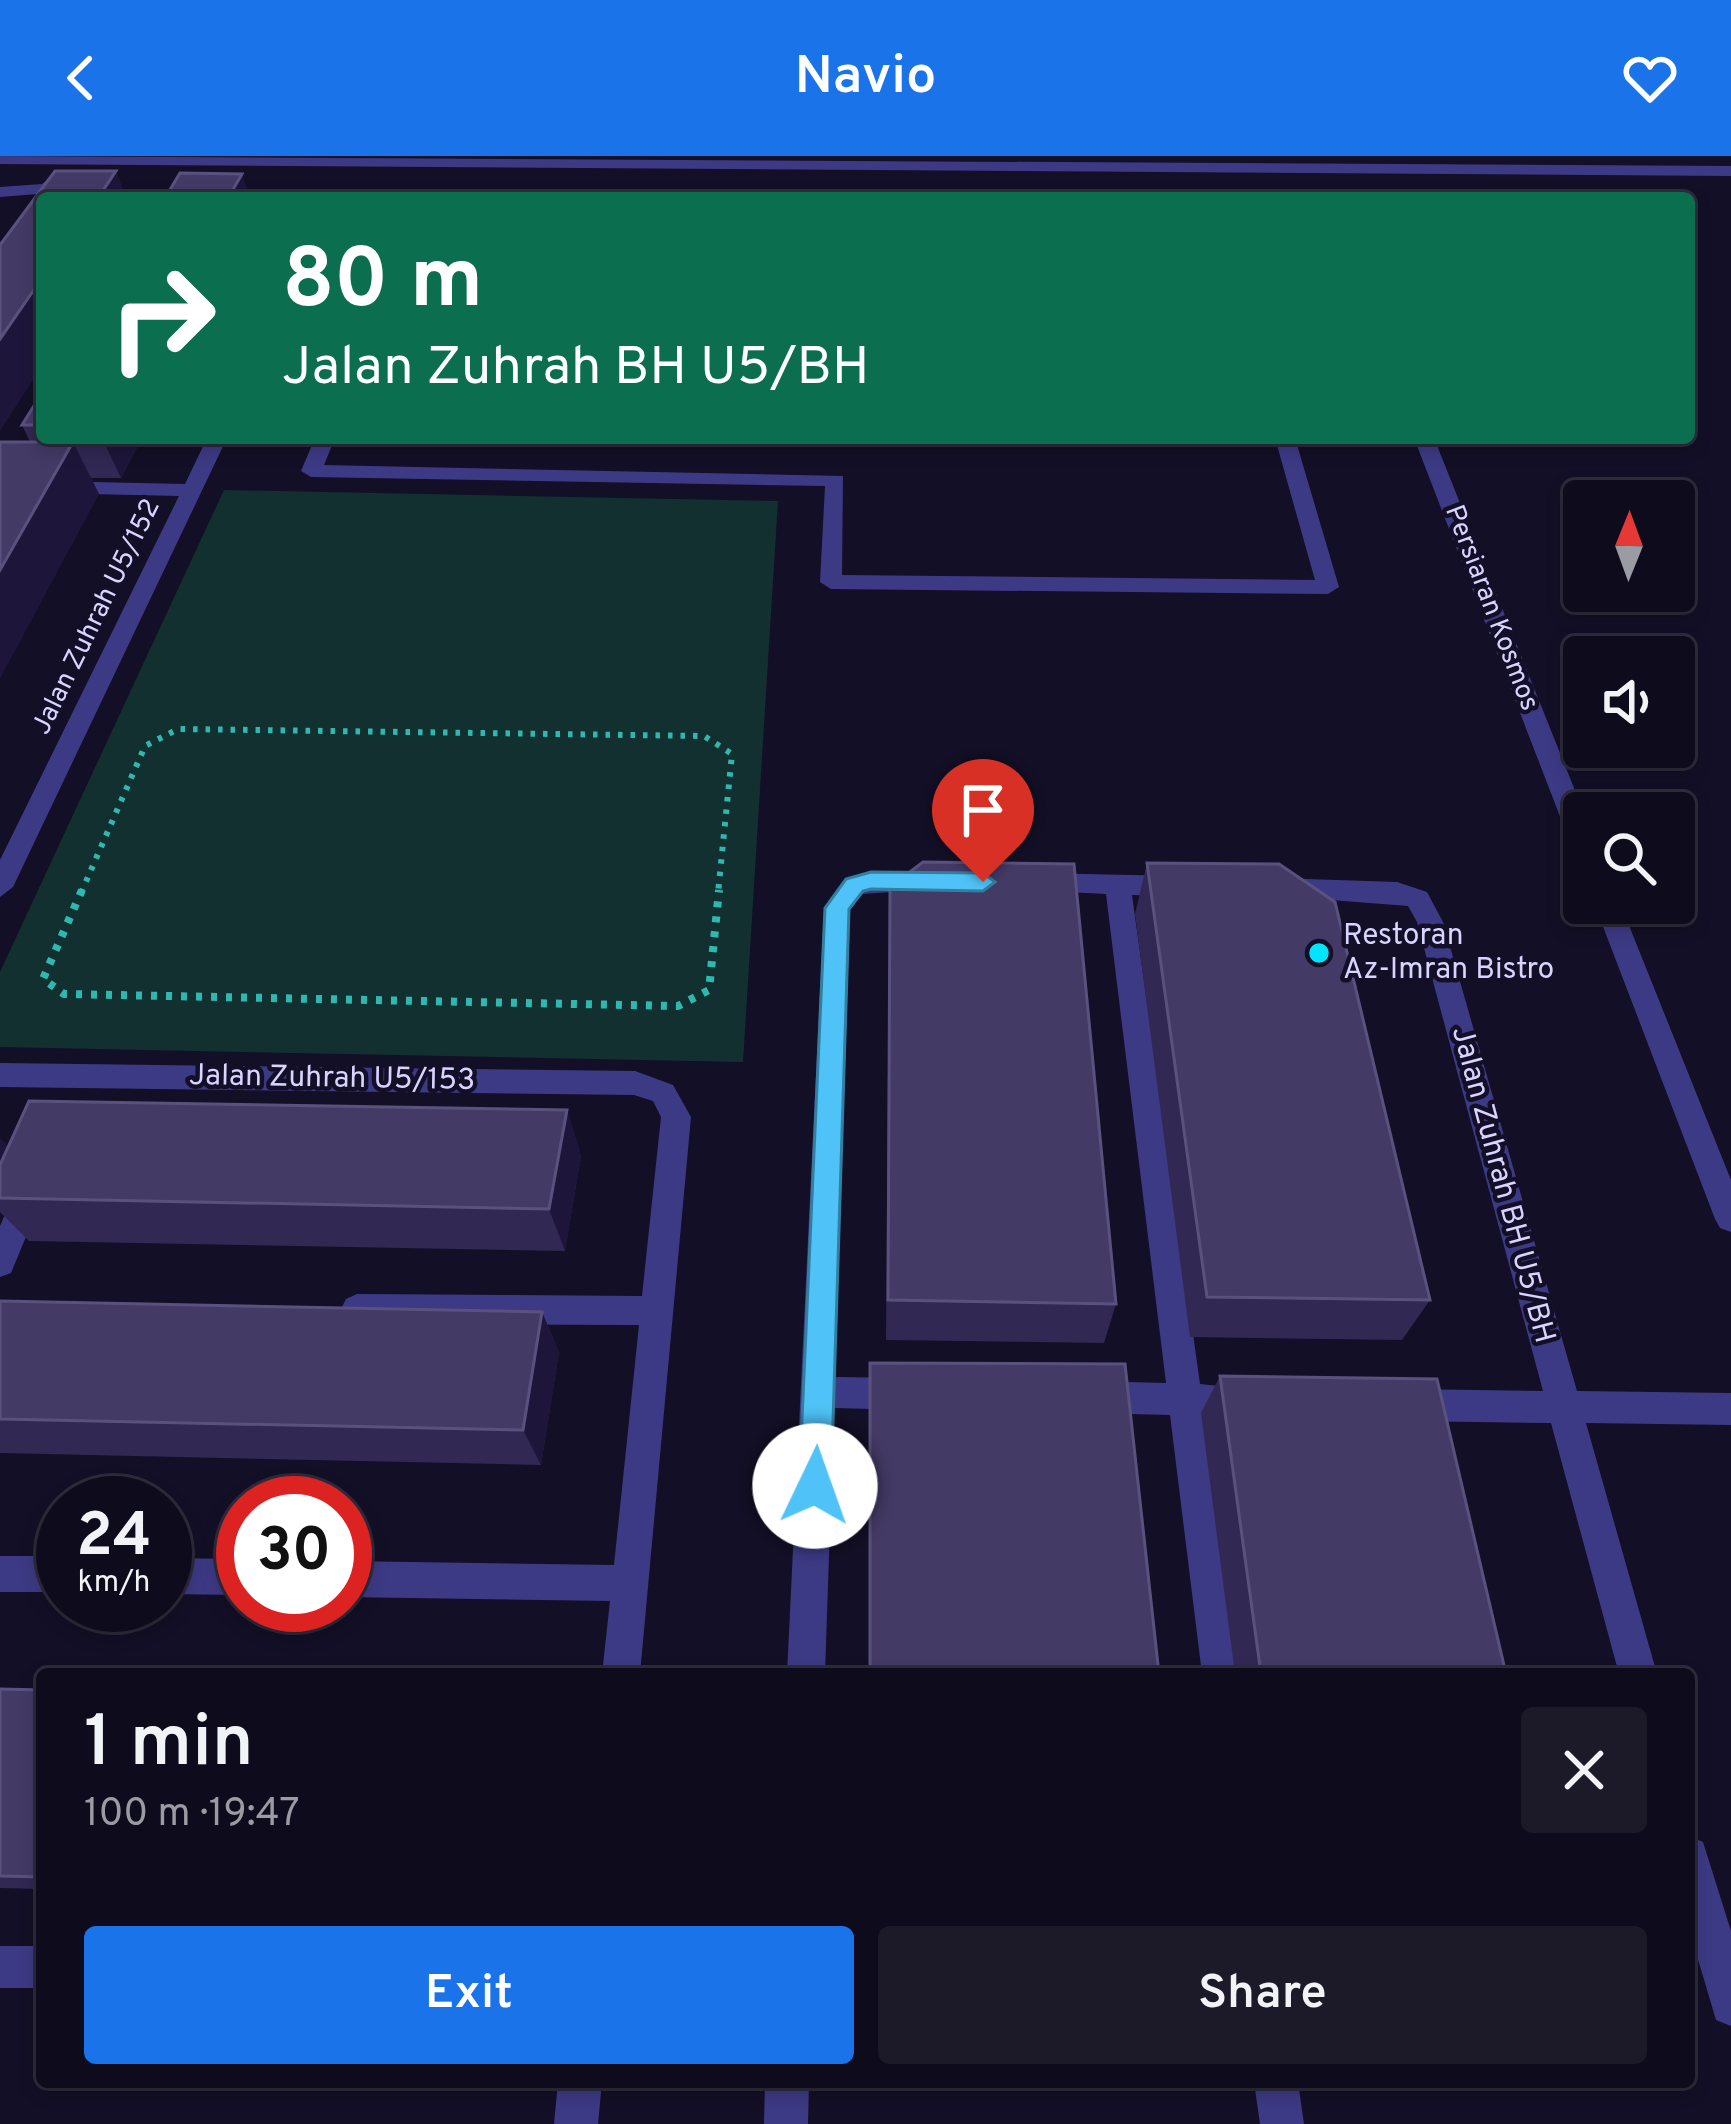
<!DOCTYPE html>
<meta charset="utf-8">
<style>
body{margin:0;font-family:Overpass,sans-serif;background:#1c1929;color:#f1f3f6;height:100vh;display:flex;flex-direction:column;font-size:45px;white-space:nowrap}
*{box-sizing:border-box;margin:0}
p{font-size:39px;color:#9b9ba3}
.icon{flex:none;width:66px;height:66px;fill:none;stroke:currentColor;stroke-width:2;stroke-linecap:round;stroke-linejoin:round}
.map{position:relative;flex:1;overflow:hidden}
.panel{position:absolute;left:36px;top:1512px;width:1659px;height:420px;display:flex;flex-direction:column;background:#0e0b1c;border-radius:12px;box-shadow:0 6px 18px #0003,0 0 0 3px #2e2b3b}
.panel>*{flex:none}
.hud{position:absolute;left:36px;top:36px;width:1659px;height:252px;border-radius:12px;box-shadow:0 6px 18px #0003,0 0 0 3px #2e2b3b;background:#0b6e4f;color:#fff;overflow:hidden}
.needle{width:78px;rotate:1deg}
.controls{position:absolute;left:1563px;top:324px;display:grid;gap:24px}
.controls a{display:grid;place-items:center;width:132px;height:132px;border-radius:12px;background:#0e0b1c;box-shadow:0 6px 18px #0003,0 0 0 3px #2e2b3b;font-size:60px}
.speed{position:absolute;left:36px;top:1320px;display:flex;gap:24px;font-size:60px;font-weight:700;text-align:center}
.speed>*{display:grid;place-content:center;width:156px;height:156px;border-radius:50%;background:#0e0b1c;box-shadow:0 6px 18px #0003,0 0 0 3px #2e2b3b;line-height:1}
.speed small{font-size:30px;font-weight:400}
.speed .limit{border:18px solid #d22;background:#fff;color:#111}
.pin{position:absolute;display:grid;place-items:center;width:102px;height:102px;color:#fff;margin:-123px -51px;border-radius:50% 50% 50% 0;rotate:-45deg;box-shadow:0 0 12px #0007}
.pin .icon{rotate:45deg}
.me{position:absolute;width:132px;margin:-66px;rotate:3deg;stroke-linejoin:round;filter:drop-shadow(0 0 9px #0008)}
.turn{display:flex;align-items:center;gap:42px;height:252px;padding:0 48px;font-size:54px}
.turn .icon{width:156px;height:156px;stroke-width:2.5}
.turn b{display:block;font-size:84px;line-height:102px}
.round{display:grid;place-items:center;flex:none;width:126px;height:126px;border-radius:12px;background:#1c1929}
.summary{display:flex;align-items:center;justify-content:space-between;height:204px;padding:0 48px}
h1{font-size:72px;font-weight:600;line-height:90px}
.action{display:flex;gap:24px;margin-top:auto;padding:24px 48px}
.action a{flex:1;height:138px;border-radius:12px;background:#1a73e8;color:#fff;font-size:48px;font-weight:600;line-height:138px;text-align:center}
.action a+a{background:#1c1929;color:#f1f3f6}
header{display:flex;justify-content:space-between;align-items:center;height:156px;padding:0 48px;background:#1a73e8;color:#fff;font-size:54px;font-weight:600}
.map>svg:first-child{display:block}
.green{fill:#12302f}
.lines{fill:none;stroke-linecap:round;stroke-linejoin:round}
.path-far1{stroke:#2fb8b0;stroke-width:6;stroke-dasharray:4.5 8;stroke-linecap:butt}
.path{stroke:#2fb8b0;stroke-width:8;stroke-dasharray:6 9;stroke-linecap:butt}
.minor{fill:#3d3a85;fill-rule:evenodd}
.wall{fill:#312854}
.shaded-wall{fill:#1d163a}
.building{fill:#433a66;stroke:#5a527e;stroke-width:3}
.route{fill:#4fc3f7;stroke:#337fa1;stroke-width:3}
.poi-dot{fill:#00e5ff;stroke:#130f26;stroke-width:4.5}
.labels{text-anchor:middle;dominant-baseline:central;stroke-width:9;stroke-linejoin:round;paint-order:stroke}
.far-street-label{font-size:27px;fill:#d9d4ff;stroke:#130f26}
.poi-label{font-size:30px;fill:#d9d4ff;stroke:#130f26;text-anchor:start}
.street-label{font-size:30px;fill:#d9d4ff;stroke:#130f26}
</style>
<header><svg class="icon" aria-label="back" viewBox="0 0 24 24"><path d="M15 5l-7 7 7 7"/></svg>Navio<svg class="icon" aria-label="heart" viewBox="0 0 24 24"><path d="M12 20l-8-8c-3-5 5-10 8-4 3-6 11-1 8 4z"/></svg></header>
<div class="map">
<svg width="1731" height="1968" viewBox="0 0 1731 1968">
<rect width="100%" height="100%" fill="#130f26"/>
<path class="green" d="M224,334l554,11 -35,561 -743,-15v-75z"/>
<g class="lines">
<path class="path-far1" d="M81,737l64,-147 33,-17 526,7 28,18 -14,139"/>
<path class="path" d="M82,734l-39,89 21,15 614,12 31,-16 10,-100"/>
<path class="minor" d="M0,0l1731,10v10l-1731,-12z
M58,16l8,5 -16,16h91l8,5h-107v5l-7,-5 2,-4 -37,3v-10l42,-3z
M207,282h20l-214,449 -13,10v-37l179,-364 -179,-4v-12l185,4z
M315,282h20l-11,27 519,11 -1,99 473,5 -40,-142h20l44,149 -11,7 -497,-5 -11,-7 5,-96 -514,-9 -10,-6z
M1414,282h20l150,375v41l-13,-9z
M940,715l13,10 -4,7 -87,6 -12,16 -15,467 74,1 12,5 5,11 -5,11 -12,5 -75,-2 -9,266h-38l37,-766 22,-30z
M1036,717l144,3 13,10 -13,10 -48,-1 68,489 57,6 5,11 -5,11 -12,5 -41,-1 36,258h-38l-32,-259 -81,-2 -12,-5 -5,-11 5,-11 12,-5 77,2 -60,-489 -79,-4 -4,-7 4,-7z
M1276,722l121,4 30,10 16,30 134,469 154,2v32l-145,-2 71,251h-38l-68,-251 -144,-2 -12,-5 -5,-11 5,-11 12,-5 136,2 -126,-469 -9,-16 -141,-11 -4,-7z
M1594,747h26l111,277v52l-11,-4 -5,-9z
M0,907l635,8 38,14 18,32 -51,557h-38l8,-73 -265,-4v-36l269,4 25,-240 -282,-1 -11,-5 -5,-10 5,-10 11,-5 285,2 19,-179 -8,-16 -19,-6 -634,-8z
M30,1022l11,4 4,9 -34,82 -11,4v-51l19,-44z
M0,1400h63v36h-63z
M165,1402l78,1v36l-78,-1z
M1689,1680l14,6 28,89v95l-15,-6 -27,-91z
M0,1790h42v42h-42z
M558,1926h44l-4,42h-44z
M765,1926h44l-1,42h-44z
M1254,1926h44l6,42h-44z"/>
</g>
<path class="wall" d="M42,237v45h100l-21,40h-30l8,16 -69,-52 -8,-17z
M1147,707l283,437 -28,40 -212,-3 -55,-423z
M889,781l227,367 -12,39 -218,-3z
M567,954l14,46 -16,95 -536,-10 -29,-29v-47z
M0,1145l542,11 17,40 -18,113 -541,-12z
M1220,1220l286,298h-271l-34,-261z
M0,1533l42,1v199l-42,-1z"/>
<path class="shaded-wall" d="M116,15l11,27h-29z
M242,18l8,24h-22z
M42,122v88l-42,65v-92z
M102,282h40l-21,40z
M73,286l26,52 -99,185v-109z
M567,954l14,46 -16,95 -16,-42z
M0,982l8,8 -8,17z
M542,1156l17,40 -18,113 -18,-35z"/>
<path class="building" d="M55,15h61l-18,27h-56v80l-42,61v-94z
M180,17l62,1 -14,24h-63z
M42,237v32h-20z
M0,286h73l-73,128z
M923,706l151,2 42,440 -228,-4 2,-413z
M1147,707l132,1 56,38 95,398 -223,-3z
M29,945l538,9 -18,99 -549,-11v-33z
M0,1145l542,11 -19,118 -523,-11z
M870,1207l255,1 34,310h-289z
M1220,1220l217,3 69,295h-245z
M0,1533l42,1v187l-42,-1z"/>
<path class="route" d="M871,716l112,1 12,9 -12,9 -112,-2 -8,2 -14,18 -18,577 -5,11 -11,5 -11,-5 -5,-11 26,-578 21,-29z"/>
<circle class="poi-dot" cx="1319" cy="797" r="12"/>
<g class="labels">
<g class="far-street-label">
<text transform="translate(1491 452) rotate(69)">Persiaran Kosmos</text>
<text transform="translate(97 461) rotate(-64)">Jalan Zuhrah U5/152</text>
</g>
<g class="poi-label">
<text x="1343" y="780">Restoran<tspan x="1343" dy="34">Az-Imran Bistro</tspan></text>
</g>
<g class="street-label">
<text transform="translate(332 923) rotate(1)">Jalan Zuhrah U5/153</text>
<text transform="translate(1502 1029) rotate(75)">Jalan Zuhrah BH U5/BH</text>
</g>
</g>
</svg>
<div class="controls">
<a><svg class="needle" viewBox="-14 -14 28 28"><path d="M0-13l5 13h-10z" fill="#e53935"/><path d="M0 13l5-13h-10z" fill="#9b9ba3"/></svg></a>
<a><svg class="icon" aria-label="sound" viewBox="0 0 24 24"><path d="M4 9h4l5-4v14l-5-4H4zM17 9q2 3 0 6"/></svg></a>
<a><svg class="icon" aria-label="search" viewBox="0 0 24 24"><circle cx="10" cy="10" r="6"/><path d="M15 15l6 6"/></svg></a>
</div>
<div class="speed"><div>24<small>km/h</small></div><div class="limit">30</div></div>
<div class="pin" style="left:983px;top:726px;background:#d93025"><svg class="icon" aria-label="arrive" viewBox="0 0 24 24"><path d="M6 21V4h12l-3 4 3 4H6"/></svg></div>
<svg class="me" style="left:815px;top:1330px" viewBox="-20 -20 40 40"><circle r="19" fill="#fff"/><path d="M0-13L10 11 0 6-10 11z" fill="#4fc3f7"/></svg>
<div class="hud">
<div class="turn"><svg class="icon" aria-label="right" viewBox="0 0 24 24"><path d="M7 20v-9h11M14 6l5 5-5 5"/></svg><div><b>80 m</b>Jalan Zuhrah BH U5/BH</div></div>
</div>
<section class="panel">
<div class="summary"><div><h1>1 min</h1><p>100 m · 19:47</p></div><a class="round"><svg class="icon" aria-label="close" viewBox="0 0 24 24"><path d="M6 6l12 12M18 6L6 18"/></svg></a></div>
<div class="action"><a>Exit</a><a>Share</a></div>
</section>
</div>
